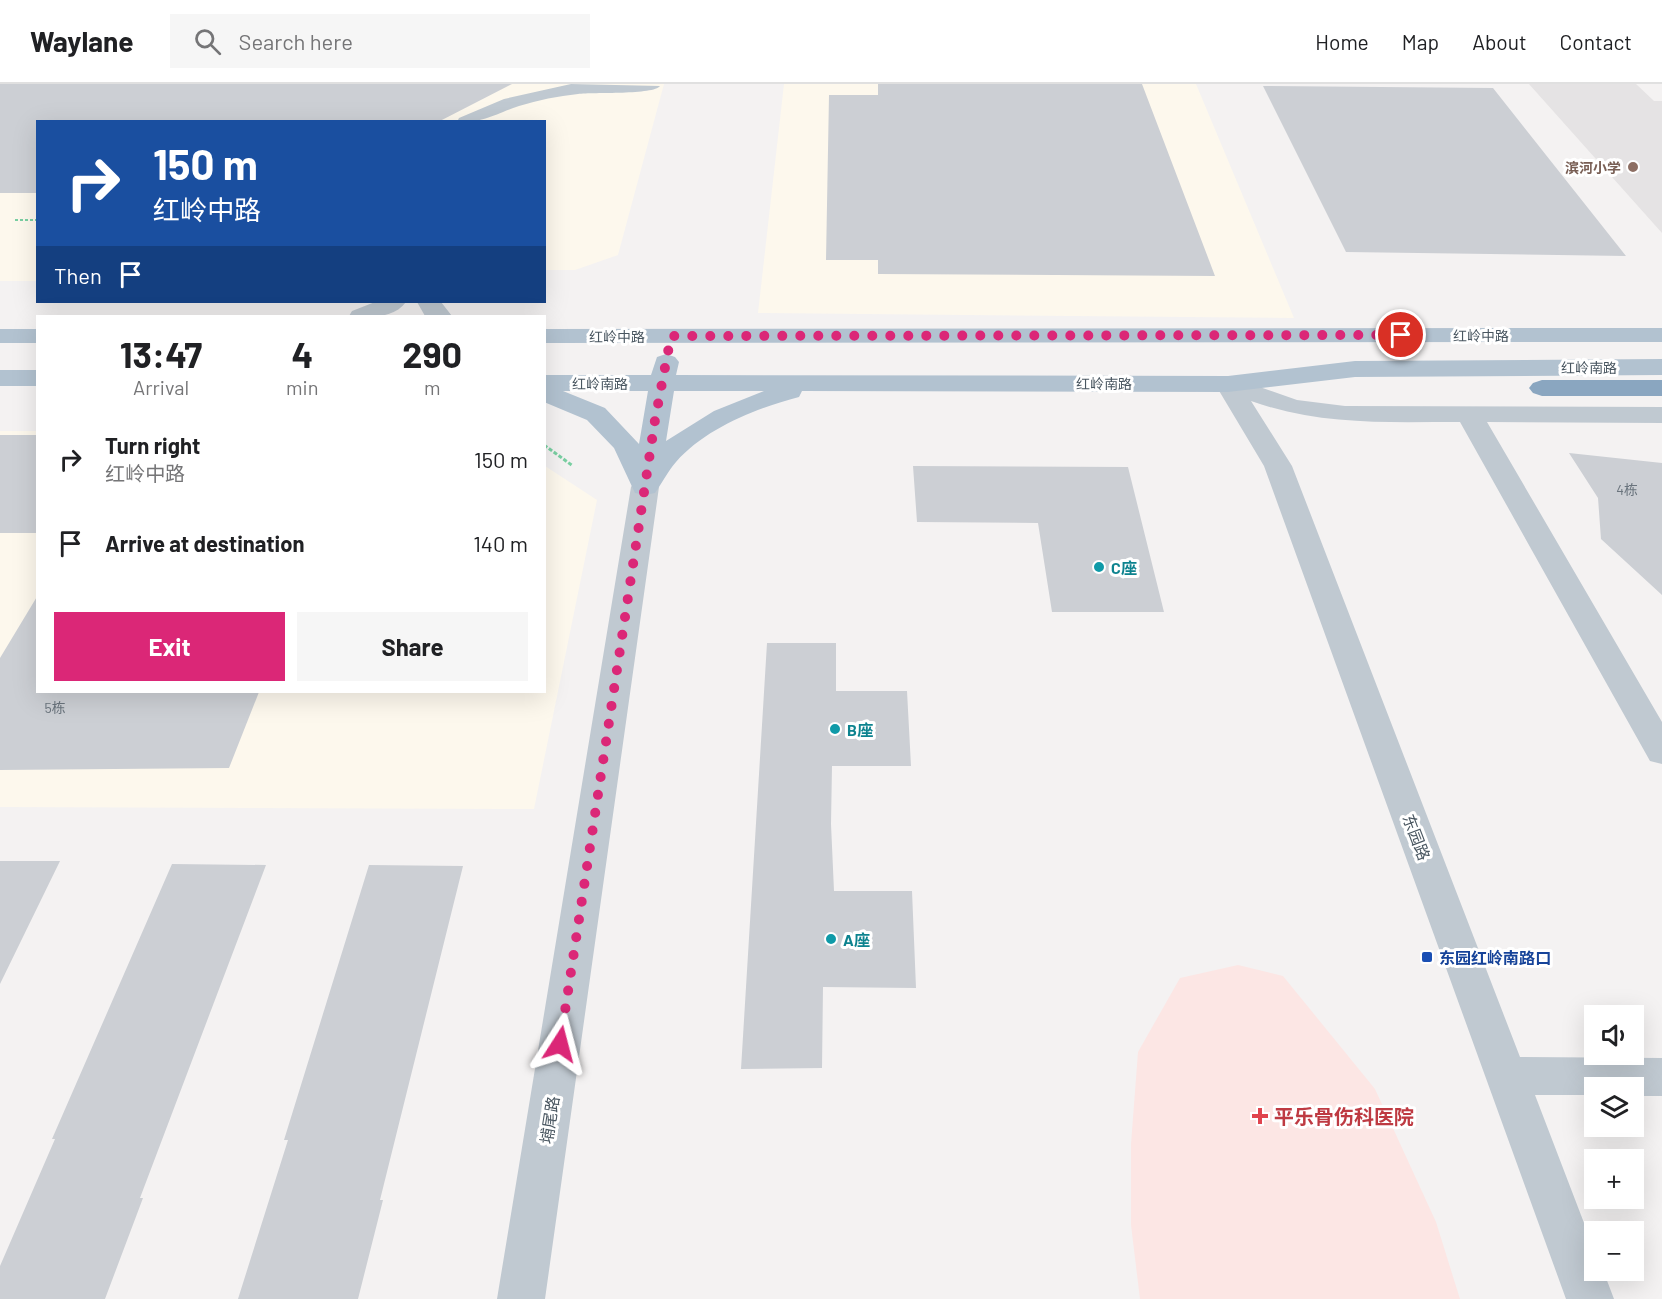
<!DOCTYPE html>
<meta charset="utf-8">
<style>
body{margin:0;font-family:Barlow,"Noto Sans SC",sans-serif;background:#f6f6f6;color:#202124;height:100vh;display:flex;flex-direction:column;font-size:22px;white-space:nowrap}
*{box-sizing:border-box;margin:0}
p{font-size:20px;color:#757577}
.icon{flex:none;width:33px;height:33px;fill:none;stroke:currentColor;stroke-width:2;stroke-linecap:round;stroke-linejoin:round}
.map{position:relative;flex:1;overflow:hidden}
.details{position:absolute;left:36px;top:231px;width:510px;height:378px;display:flex;flex-direction:column;background:#fff;border-radius:0px;box-shadow:0 6px 24px #0002}
.details>*{flex:none}
.top-card{position:absolute;left:36px;top:36px;width:510px;height:183px;border-radius:0px;box-shadow:0 6px 24px #0002;background:#1a4fa0;color:#fff;overflow:hidden}
.controls{position:absolute;left:1584px;top:921px;display:grid;gap:12px}
.controls a{display:grid;place-items:center;width:60px;height:60px;border-radius:0px;background:#fff;box-shadow:0 6px 24px #0002;font-size:30px}
.pin{position:absolute;display:grid;place-items:center;width:51px;height:51px;color:#fff;margin:-26px;border:3px solid #fff;border-radius:50%;box-shadow:0 2px 6px #0007}
.me{position:absolute;width:66px;margin:-33px;rotate:9deg;stroke-linejoin:round;filter:drop-shadow(0 0 4px #0008)}
.turn{display:flex;align-items:center;gap:21px;height:126px;padding:0 18px;font-size:27px}
.turn .icon{width:78px;height:78px;stroke-width:2.5}
.turn b{display:block;font-size:42px;line-height:51px}
.then{display:flex;align-items:center;height:57px;padding:0 18px;background:#0003;gap:12px;font-size:22px}
.eta{display:flex;justify-content:space-evenly;align-items:center;height:102px;text-align:center}
.eta b{font-size:36px;font-weight:700;line-height:42px}
.action{display:flex;gap:12px;margin-top:auto;padding:12px 18px}
.action a{flex:1;height:69px;border-radius:0px;background:#db2777;color:#fff;font-size:24px;font-weight:700;line-height:69px;text-align:center}
.action a+a{background:#f6f6f6;color:#202124}
ul{padding:0;list-style:none}
li{display:flex;align-items:center;gap:18px;height:84px;padding:0 18px}
li div{flex:1}
li b{display:block;font-size:22px}
li em{font-style:normal}
header{display:flex;align-items:center;gap:36px;box-sizing:border-box;height:84px;padding:0 30px;background:#fff;border-bottom:2px solid #e0e0e0}
header strong{font-size:28px}
nav{display:flex;gap:33px;margin-inline-start:auto;font-size:21px}
.search{width:420px;height:54px;background:#f6f6f6;display:flex;align-items:center;gap:15px;box-sizing:border-box;padding:0 21px;border-radius:0px;color:#757577;font-size:22px}
.map>svg:first-child{display:block}
.commercial{fill:#fdf8ed}
.education{fill:#e5e3e4}
.medical{fill:#fce6e4}
.building{fill:#cccfd4}
.lines{fill:none;stroke-linecap:round;stroke-linejoin:round}
.path-far1{stroke:#79cfa2;stroke-width:2;stroke-dasharray:3 2;stroke-linecap:butt}
.path{stroke:#79cfa2;stroke-width:3;stroke-dasharray:4 2;stroke-linecap:butt}
.minor{fill:#c0c9d1;fill-rule:evenodd}
.major{fill:#b2c2d0;fill-rule:evenodd}
.highway{fill:#8aa6c0;fill-rule:evenodd}
.route{stroke:#db2777;stroke-width:10;stroke-dasharray:0 18}
.education-dot{fill:#8d6e63;stroke:#fff;stroke-width:2}
.culture-dot{fill:#0f9aa8;stroke:#fff;stroke-width:2}
.transit-dot{fill:#1a4fb4;stroke:#fff;stroke-width:2}
.health-dot{fill:#e0444e;stroke:#fff;stroke-width:2}
.labels{text-anchor:middle;dominant-baseline:central;stroke-width:6;stroke-linejoin:round;paint-order:stroke}
.far-education-label{font-size:14px;font-weight:bold;fill:#785e54;stroke:#fff;text-anchor:end}
.far-street-label{font-size:14px;fill:#495660;stroke:#fff}
.number-label{font-size:14px;fill:#6a747d}
.culture-label{font-size:16px;font-weight:bold;fill:#0d838f;stroke:#fff;text-anchor:start}
.street-label{font-size:16px;fill:#495660;stroke:#fff}
.transit-label{font-size:16px;font-weight:bold;fill:#164399;stroke:#fff;text-anchor:start}
.near-health-label{font-size:20px;font-weight:bold;fill:#be3a42;stroke:#fff;text-anchor:start}
</style>
<header>
<strong>Waylane</strong>
<div class="search"><svg class="icon" aria-label="search" viewBox="0 0 24 24"><circle cx="10" cy="10" r="6"/><path d="M15 15l6 6"/></svg>Search here</div>
<nav><a>Home</a><a>Map</a><a>About</a><a>Contact</a></nav>
</header>
<div class="map">
<svg width="1662" height="1215" viewBox="0 0 1662 1215">
<rect width="100%" height="100%" fill="#f4f2f2"/>
<path class="commercial" d="M0,0h664l-46,171 -43,15h-30l-1,-148h-506l-1,159h-37z
M784,0h412l98,234 -536,-5z
M0,347h37l1,261h506l1,-226 52,34 -63,309 -534,-2z"/>
<path class="education" d="M1529,0h107l18,17h8v132z"/>
<path class="medical" d="M1238,881l45,11 92,113 61,133 24,77h-320l-9,-74v-81l7,-92 42,-74z"/>
<path class="building" d="M0,0h512l-74,38h-400v71h-38z
M878,0h264l73,192 -337,-2v-14h-52l3,-165h49z
M1263,2l230,2 133,168 -280,-4z
M0,351h38v98h-38z
M1569,369l93,10v132l-61,-56 -3,-41z
M913,382l215,1 36,145h-112l-14,-89 -121,-1z
M38,511v97h221l-30,76 -229,2v-112z
M767,559h69v48h71l4,75h-79l-1,58 3,67h78l4,97 -93,-1 -1,81 -81,1z
M0,777h60l-60,123z
M172,780l94,1 -126,333h3l-38,101h-105v-33l55,-127h-3z
M369,781l94,1 -83,334h3l-25,99h-120l50,-159h-4z"/>
<g class="lines">
<path class="path-far1" d="M15,136h23"/>
<path class="path" d="M544,361l29,21"/>
<path class="minor" d="M571,0l89,2c-6,9 -67,6 -82,8 -20,2 -40,6 -59,12 -27,9 -33,16 -62,16l2,-4 45,-19z
M375,218h31c-12,17 -39,16 -57,14l3,-5z
M417,218h24l11,14h-27z
M1228,292l69,24 48,6 317,1v16l-175,-1 175,300v42l-12,-3 -190,-339c-73,0 -139,4 -209,-21l41,65 228,591 142,1v38h-28v-8h-40v7h-59l59,154v21h9l11,29h-48l-302,-833 -49,-82 4,-5z
M645,395l10,2 4,6 -114,812h-48l134,-812 4,-6z"/>
<path class="major" d="M1662,244v14l-1118,1v-14z
M0,245h38v14h-38z
M666,270l9,3 4,5 -3,13 552,1 127,-15 307,-2v16l-307,2 -127,15 -426,-1 -3,6c-42,11 -93,31 -123,65 -8,9 -14,21 -21,31l-10,2 -10,-2 -21,-45 -27,-28 -43,-18v-27h107l6,-18zM563,307h85l-9,53 -34,-36zM674,307h90l-50,20 -48,30z
M0,286h38v16h-38z"/>
<path class="highway" d="M1542,296h120v16h-120l-9,-3 -4,-5 4,-5z"/>
</g>
<g class="lines">
<path class="route" d="M560,960l95,-624 16,-84 730,-1"/>
</g>
<circle class="education-dot" cx="1633" cy="83" r="6"/>
<g class="culture-dot">
<circle cx="1099" cy="483" r="6"/>
<circle cx="835" cy="645" r="6"/>
<circle cx="831" cy="855" r="6"/>
</g>
<rect class="transit-dot" x="1421" y="867" width="12" height="12" rx="3"/>
<path class="health-dot" d="M1257 1023h6v6h6v6h-6v6h-6v-6h-6v-6h6z"/>
<g class="labels">
<g class="far-education-label">
<text x="1621" y="83">滨河小学</text>
</g>
<g class="far-street-label">
<text x="1481" y="251">红岭中路</text>
<text x="617" y="252">红岭中路</text>
<text x="1589" y="283">红岭南路</text>
<text x="600" y="299">红岭南路</text>
<text x="1104" y="299">红岭南路</text>
</g>
<g class="number-label">
<text x="1627" y="405">4栋</text>
<text x="55" y="623">5栋</text>
</g>
<g class="culture-label">
<text x="1111" y="483">C座</text>
<text x="847" y="645">B座</text>
<text x="843" y="855">A座</text>
</g>
<g class="street-label">
<text transform="translate(1417 753) rotate(69)">东园路</text>
<text transform="translate(549 1036) rotate(-81)">埔尾路</text>
</g>
<g class="transit-label">
<text x="1439" y="873">东园红岭南路口</text>
</g>
<g class="near-health-label">
<text x="1274" y="1032">平乐骨伤科医院</text>
</g>
</g>
</svg>
<div class="controls">
<a><svg class="icon" aria-label="sound" viewBox="0 0 24 24"><path d="M4 9h4l5-4v14l-5-4H4zM17 9q2 3 0 6"/></svg></a>
<a><svg class="icon" aria-label="layers" viewBox="0 0 24 24"><path d="M12 4l9 5-9 5-9-5zM3 14l9 5 9-5"/></svg></a>
<a>+</a>
<a>−</a>
</div>
<div class="pin" style="left:1401px;top:251px;background:#d93025"><svg class="icon" aria-label="arrive" viewBox="0 0 24 24"><path d="M6 21V4h12l-3 4 3 4H6"/></svg></div>
<svg class="me" style="left:560px;top:960px" viewBox="-20 -20 40 40"><path d="M0-17L14 15 0 8-14 15z" fill="#db2777" stroke="#fff" stroke-width="4"/></svg>
<div class="top-card">
<div class="turn"><svg class="icon" aria-label="right" viewBox="0 0 24 24"><path d="M7 20v-9h11M14 6l5 5-5 5"/></svg><div><b>150 m</b>红岭中路</div></div>
<div class="then">Then<svg class="icon" aria-label="arrive" viewBox="0 0 24 24"><path d="M6 21V4h12l-3 4 3 4H6"/></svg></div>
</div>
<section class="details">
<div class="eta">
<div><b>13:47</b><p>Arrival</p></div>
<div><b>4</b><p>min</p></div>
<div><b>290</b><p>m</p></div>
</div>
<ul>
<li><svg class="icon" aria-label="right" viewBox="0 0 24 24"><path d="M7 20v-9h11M14 6l5 5-5 5"/></svg><div><b>Turn right</b><p>红岭中路</p></div><em>150 m</em></li>
<li><svg class="icon" aria-label="arrive" viewBox="0 0 24 24"><path d="M6 21V4h12l-3 4 3 4H6"/></svg><div><b>Arrive at destination</b></div><em>140 m</em></li>
</ul>
<div class="action"><a>Exit</a><a>Share</a></div>
</section>
</div>
